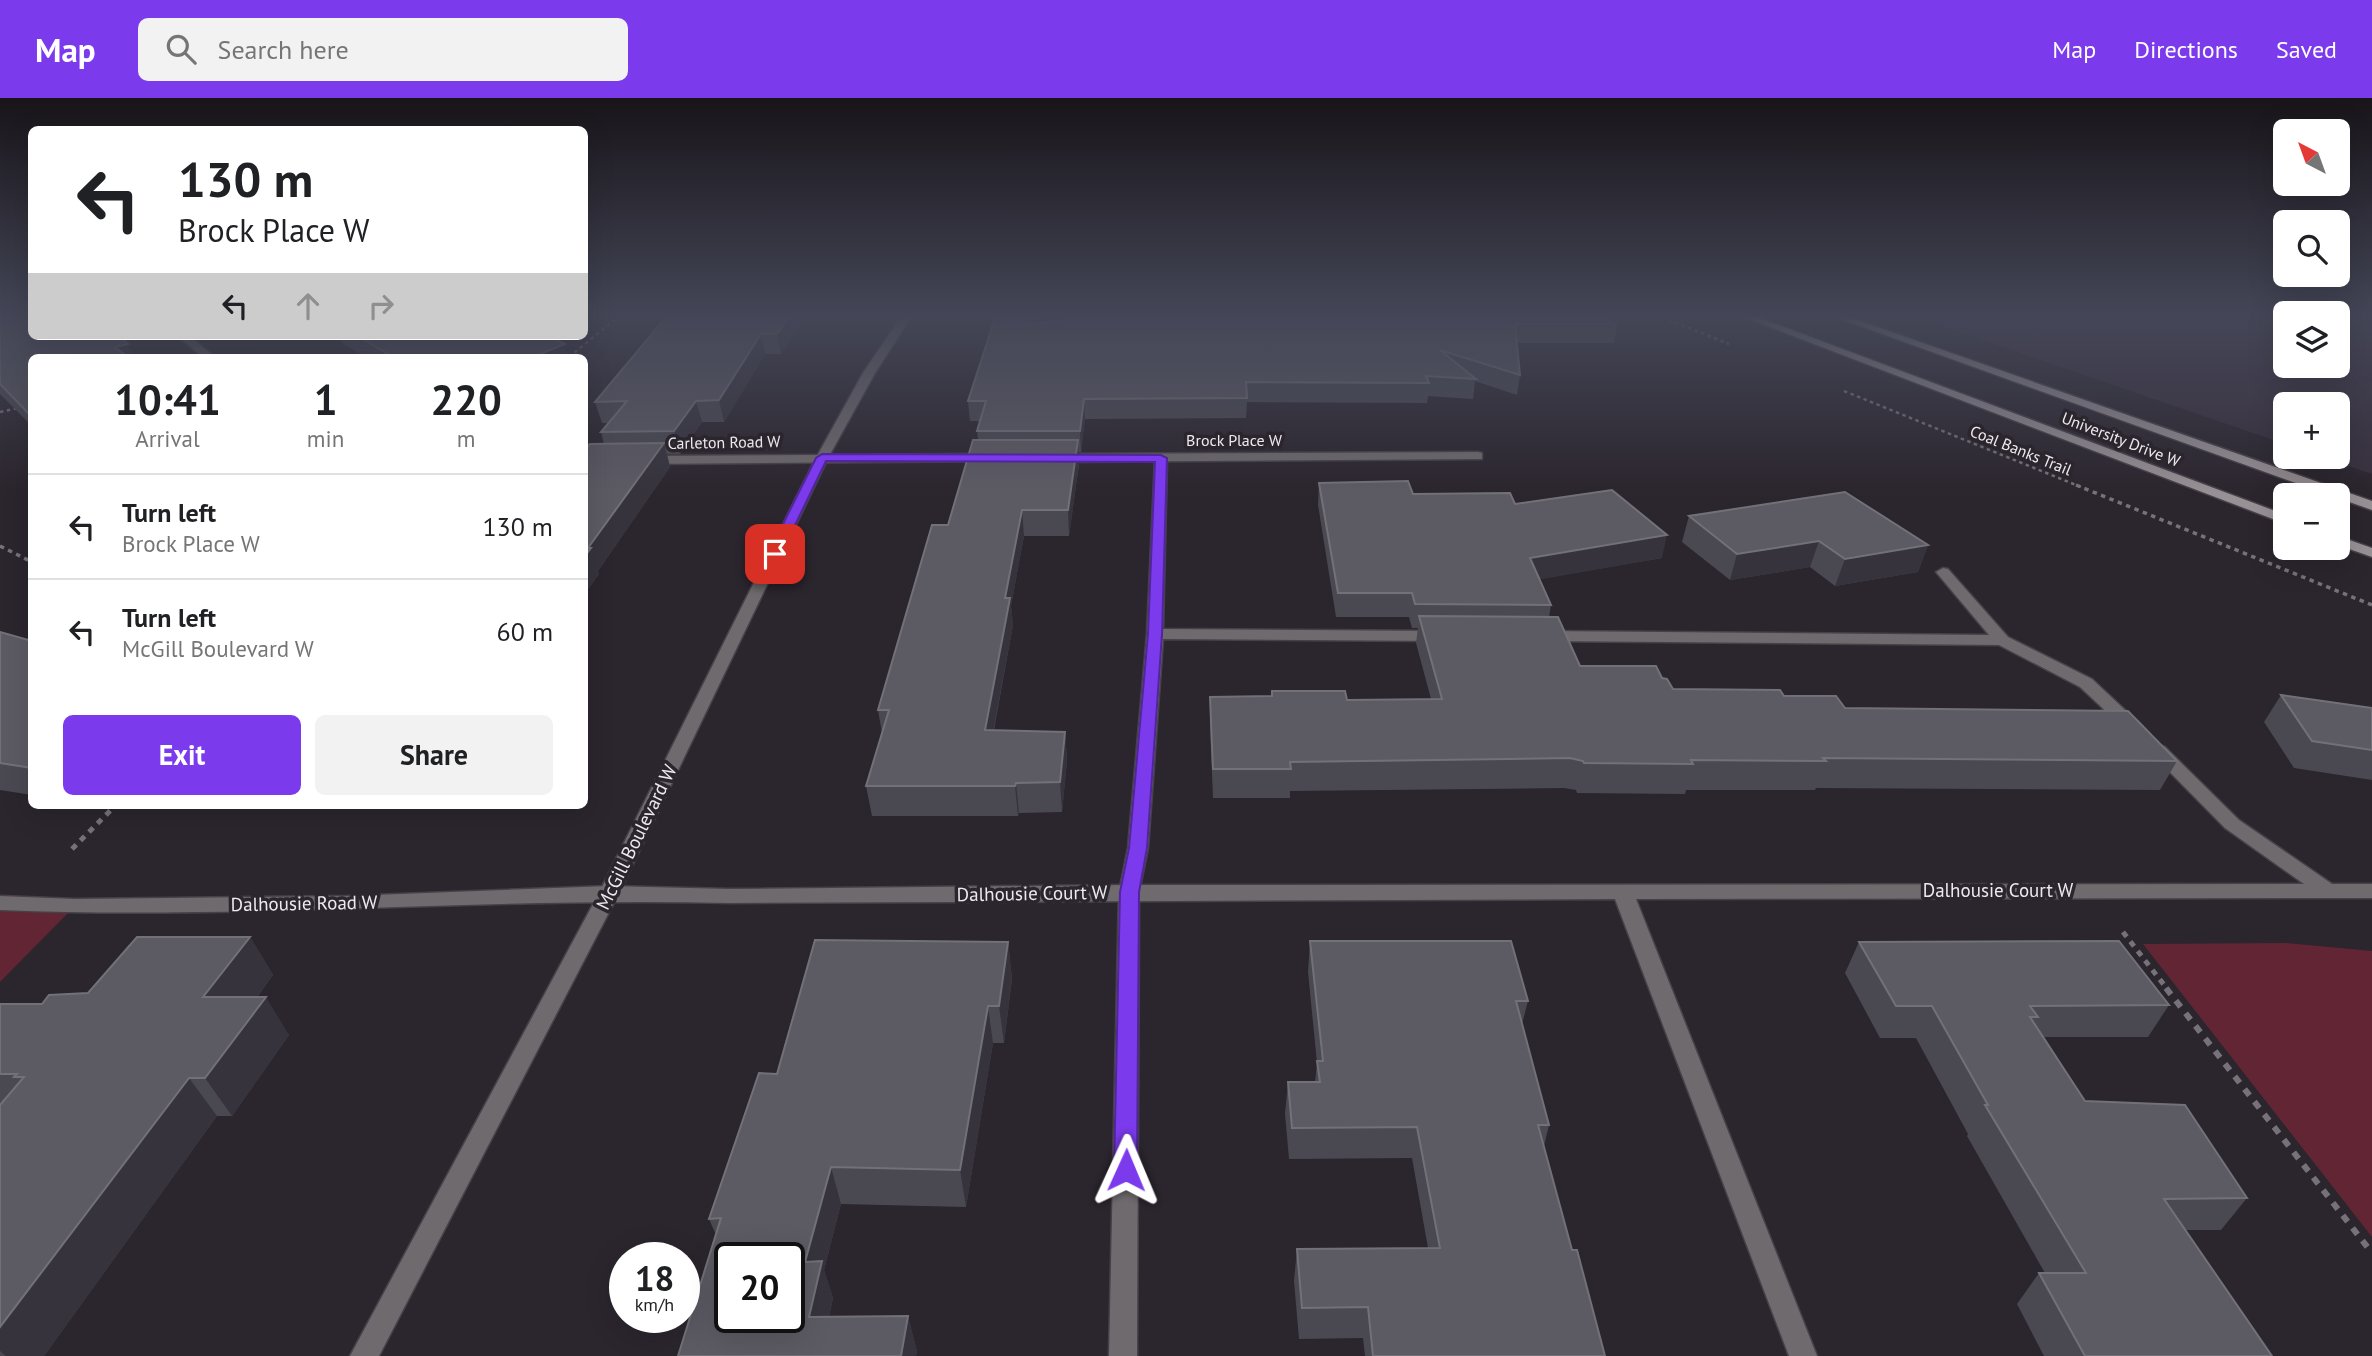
<!DOCTYPE html>
<meta charset="utf-8">
<style>
body{margin:0;font-family:"PT Sans",sans-serif;background:#f2f2f2;color:#202124;height:100vh;display:flex;flex-direction:column;font-size:26px;white-space:nowrap}
*{box-sizing:border-box;margin:0}
p{font-size:23px;color:#757577}
.icon{flex:none;width:38px;height:38px;fill:none;stroke:currentColor;stroke-width:2;stroke-linecap:round;stroke-linejoin:round}
.map{position:relative;flex:1;overflow:hidden}
.panel{position:absolute;left:28px;top:256px;width:560px;height:455px;display:flex;flex-direction:column;background:#fff;border-radius:10px;box-shadow:0 7px 28px #0002}
.panel>*{flex:none}
.guide{position:absolute;left:28px;top:28px;width:560px;height:214px;border-radius:10px;box-shadow:0 7px 28px #0002;background:#fff;color:#202124;overflow:hidden}
.needle{width:46px;rotate:319deg}
.buttons{position:absolute;left:2273px;top:21px;display:grid;gap:14px}
.buttons a{display:grid;place-items:center;width:77px;height:77px;border-radius:10px;background:#fff;box-shadow:0 7px 28px #0002;font-size:35px}
.speed{position:absolute;left:609px;top:1144px;display:flex;gap:14px;font-size:35px;font-weight:700;text-align:center}
.speed>*{display:grid;place-content:center;width:91px;height:91px;border-radius:50%;background:#fff;box-shadow:0 7px 28px #0002;line-height:1}
.speed small{font-size:18px;font-weight:400}
.speed .limit{border:4px solid #111;border-radius:10px;background:#fff;color:#111}
.pin{position:absolute;display:grid;place-items:center;width:60px;height:60px;color:#fff;margin:-30px;border-radius:14px;box-shadow:0 4px 10px #0006}
.me{position:absolute;width:77px;margin:-38px;rotate:1deg;stroke-linejoin:round;filter:drop-shadow(0 0 5px #0008)}
.turn{display:flex;align-items:center;gap:24px;height:147px;padding:0 35px;font-size:32px}
.turn .icon{width:91px;height:91px;stroke-width:2.5}
.turn b{display:block;font-size:49px;line-height:60px}
.lanes{display:flex;align-items:center;height:66px;padding:0 35px;background:#0003;justify-content:center;gap:35px;direction:ltr}
.lanes .off{opacity:.35}
.eta{display:flex;justify-content:space-evenly;align-items:center;height:119px;text-align:center}
.eta b{font-size:42px;font-weight:600;line-height:49px}
.button{display:flex;gap:14px;margin-top:auto;padding:14px 35px}
.button a{flex:1;height:80px;border-radius:10px;background:#7c3aed;color:#fff;font-size:28px;font-weight:600;line-height:80px;text-align:center}
.button a+a{background:#f2f2f2;color:#202124}
ul{padding:0;list-style:none}
li{display:flex;align-items:center;gap:21px;height:105px;padding:0 35px;border-top:2px solid #e0e0e0}
li div{flex:1}
li b{display:block;font-size:26px}
li em{font-style:normal}
header{display:flex;align-items:center;gap:42px;box-sizing:border-box;height:98px;padding:0 35px;background:#7c3aed;color:#fff}
header strong{font-size:33px}
nav{display:flex;gap:38px;margin-inline-start:auto;font-size:24px}
.search{width:490px;height:63px;background:#f2f2f2;display:flex;align-items:center;gap:18px;box-sizing:border-box;padding:0 24px;border-radius:10px;color:#757577;font-size:26px}
.map>svg:first-child{display:block}
.built{fill:#382f3c}
.green{fill:#622534}
.lines{fill:none;stroke-linecap:round;stroke-linejoin:round}
.service-casing{stroke:#464048;stroke-width:3}
.minor-casing{stroke:#464048;stroke-width:3}
.tertiary-casing{stroke:#464048;stroke-width:3}
.secondary-casing{stroke:#464048;stroke-width:3}
.path-far3{stroke:#777279;stroke-width:2.5;stroke-dasharray:3.5 3.5;stroke-linecap:butt}
.path-far2{stroke:#777279;stroke-width:3.5;stroke-dasharray:4.5 4.5;stroke-linecap:butt}
.path-far1{stroke:#777279;stroke-width:5;stroke-dasharray:6 6;stroke-linecap:butt}
.path{stroke:#777279;stroke-width:6;stroke-dasharray:8 8;stroke-linecap:butt}
.service{fill:#6f6a6d;fill-rule:evenodd}
.minor{fill:#6f6a6d;fill-rule:evenodd}
.tertiary{fill:#6f6a6d;fill-rule:evenodd}
.secondary{fill:#979094;fill-rule:evenodd}
.wall{fill:#4a4952}
.shaded-wall{fill:#36333c}
.building{fill:#5c5a63;stroke:#727178;stroke-width:2;fill-rule:evenodd}
.route{fill:#7c3aed;stroke:#51269a;stroke-width:2}
.labels{text-anchor:middle;dominant-baseline:central;stroke-width:7;stroke-linejoin:round;paint-order:stroke}
.far-street-label{font-size:16px;fill:#ede9ee;stroke:#2b252d}
.street-label{font-size:19px;fill:#ede9ee;stroke:#2b252d}
</style>
<header>
<strong>Map</strong>
<div class="search"><svg class="icon" aria-label="search" viewBox="0 0 24 24"><circle cx="10" cy="10" r="6"/><path d="M15 15l6 6"/></svg>Search here</div>
<nav><a>Map</a><a>Directions</a><a>Saved</a></nav>
</header>
<div class="map">
<svg width="2372" height="1258" viewBox="0 0 2372 1258">
<rect width="100%" height="100%" fill="#2b252d"/>
<path class="built" d="M1915,219h370l1,49h52v-49h34v157l-50,-17h16v-53h-52l-1,40z"/>
<path class="green" d="M0,805l75,3 -75,76z
M2285,845l87,8v286l-229,-293z"/>
<g class="lines">
<g class="service-casing">
<path id="service" d="M1161,357l6,4 -4,170 276,2 8,5 -8,5 -276,-2 -15,209 -9,44 -2,464h-28l10,-464 9,-44 19,-214 8,-175z
M1943,470l5,1 60,68 84,42 47,44 3,4 -3,4h-12l-47,-44 -81,-42 -455,-4 -8,-5 8,-5 445,4 -53,-63z
M2159,647l6,2 74,73 96,66 3,5 -3,5h-14l-96,-68 -72,-73 -3,-4z"/>
</g>
<g class="minor-casing">
<path id="minor" d="M177,238h12l26,21h-12z
M1478,354l4,1v6l-427,3 -6,-4 6,-4z
M992,356l6,4 -2,3 -351,3 -6,-4 6,-4z
M2372,786v14l-736,1 181,457h-28l-174,-457 -886,4c-243,-6 -486,17 -729,7v-14l75,3 273,-3 261,-10 120,3 400,-4z"/>
</g>
<g class="tertiary-casing">
<path id="tertiary" d="M901,219h10l-36,56 -47,85 -209,435 -240,463h-29l249,-463 217,-435 47,-85z"/>
</g>
<g class="secondary-casing">
<path id="secondary" d="M1743,219h14l529,198v9z
M1835,219h14l523,184v9l-34,-12v-3h-9z
M2338,438l34,12v9l-34,-12z"/>
</g>
<path class="path-far3" d="M1662,219l67,27
M569,259l49,-40
M1844,293l237,96
M0,314l32,-7"/>
<path class="path-far2" d="M2076,387l296,120
M0,448l32,16"/>
<path class="path-far1" d="M72,751l44,-44
M2123,834l45,58"/>
<path class="path" d="M2166,890l206,265"/>
<use href="#service" class="service"/>
<use href="#minor" class="minor"/>
<use href="#tertiary" class="tertiary"/>
<use href="#secondary" class="secondary"/>
</g>
<path class="wall" d="M0,219l32,19h91l3,5 -94,16v69l-32,-32z
M666,219h141l-26,37h-16l-41,68h-22l-22,32h-13l3,13 -72,104 1,3 -15,21v-145l20,-6 -3,-12 7,-9h-6l-7,-21z
M992,219h73l-4,3 556,4 -3,19h-97l3,32 -3,20 -42,-14 -2,18 -45,-3 -1,7 -180,-1 -1,16 -161,1 -4,33h-3l1,12 -10,72h-45l-13,70 2,19 -19,105 71,2 2,29 -5,51 -43,1 -1,3h-146l-6,-30 16,-53 -4,-23 70,-185 30,-85 -1,-9 3,-10h-10l-2,-20 24,-74z
M340,238h208l20,21h-202l-24,-14z
M1319,385l94,11 102,10 147,54 -123,21 12,26 -2,12 31,49 82,12 11,11 111,7 61,12 332,53 -17,29 -344,-2 -1,2h-129l-1,4 -108,-1 -1,-3 -12,-2 -274,3v7h-77l-3,-73v-28l137,3 84,-1 -15,-56 2,-15h-6l-3,-11h-73l-18,-112z
M1689,418l239,29 -10,27 -83,14 -25,-19 -80,13 -48,-38z
M0,534l32,9v154l-32,-5z
M2281,597l91,13v72l-78,-12 -30,-46z
M232,707h231l-2,2h-227z
M250,839l23,38 -16,22 32,38 -57,81h-15l-173,240h-44v-352h42l46,-11z
M1310,843l218,60 -6,23 27,101 -5,21 28,104 33,106h-240l-2,-18 -64,1 -5,-58 3,-32 131,-1 -16,-90 -123,1 -4,-45 3,-32h27l2,-19 -9,-91z
M1008,844l4,37 -8,64h-11l-27,164 -125,-3 -17,66 9,28 -4,19 79,-1 9,36 -1,4h-238l38,-121 -7,-16 68,-145z
M1859,844l310,63 -21,32h-104l41,64 162,97 -26,32h-36l87,126h-228l-27,-52 22,-31h6l-78,-137 1,-2 -52,-96h-36l-35,-65z"/>
<path class="shaded-wall" d="M789,219h18l-26,37 -4,-20z
M1037,219h28l-39,26 -2,-18z
M761,236l4,20 -41,68 -5,-22z
M116,238h7l12,21h-14l-6,-10z
M565,246l3,13h-35z
M1084,301l1,20 -4,33 -1,-21z
M696,303l6,21 -22,32 -6,-23z
M1078,342l1,24 -10,72 -1,-26z
M664,345l6,24 -72,104 1,3 -15,21v-38l4,-9z
M1022,412l2,26 -13,70 2,19 -25,134 -3,-29 20,-132z
M1667,437l-5,23 -136,24 4,-24z
M1819,443l-9,26 -80,13 7,-26z
M1928,447l-10,27 -83,14 10,-27z
M1065,634l2,29 -5,51 -2,-30z
M1016,685l3,30 -1,3 -3,-30z
M250,839l23,38 -45,60 -25,-38z
M1008,844l4,37 -8,64 -5,-37z
M266,899l23,38 -57,81 -27,-38z
M988,908l5,37 -27,164 -6,-37z
M189,980l28,38 -173,240h-38l-6,-5v-24z
M831,1069l10,37 -17,66 9,28 -12,55 -12,-36 -4,-55z
M908,1218l9,36 -1,4h-15z"/>
<path class="building" d="M10,219h22v19h88l8,8 -13,3 13,10h-96v60l-32,-33v-66z
M666,219h123l-12,17h-16l-42,66 -23,1 -22,30 -73,1 26,-31 -32,1z
M992,219h45l-13,8 58,-8h518l17,7h-102l5,51 -80,-25 36,29 -50,-3 3,7 -183,-1 1,16 -163,1 -4,32h-103l9,-30h-18l27,-83 -4,1z
M358,238h190l17,8 -32,13h-140z
M973,342h105l-10,70h-46l-17,88h5l-25,132 80,2 -5,50 -44,1 -1,3h-149l23,-76h-11l54,-185h16z
M664,345l-76,105h3l-7,9v-107l6,-6z
M1408,383l5,13 97,-1 5,11 97,-14 55,45 -137,23 21,47 -136,-1 -3,-11h-74l-19,-110z
M1845,394l83,53 -83,14 -26,-18 -82,13 -48,-38z
M1419,518l139,1 22,49h76l6,12 5,1 6,10 107,1 4,6h52l9,12 283,3 49,50 -354,-3 3,3 -135,-1 2,4 -109,-1 -1,-2 -13,-3 -280,4 1,7h-78l-3,-72 62,-1v-5h73l2,9 95,-1z
M0,534l32,9v127l-32,-5z
M2281,597l91,13v42l-60,-9z
M137,839h113l-47,60h63l-61,81h-16l-189,249v-222l24,-28h-10l3,-3h-17v-70h42l7,-9 39,-2z
M815,842l193,2 -9,64h-11l-28,164 -129,-3 -26,95 17,-1 -13,56 99,-1 -7,40h-223l43,-138 -12,1 50,-146 18,1zM730,1160h59v60h-59z
M1310,843h201l17,60h-12l33,124h-11l34,125h5l28,106h-232l-5,-49 -66,1 -5,-59 143,-1 -23,-121 -125,1 -4,-46h32l-3,-21h6z
M2119,843l50,64 -139,1 8,11h-8l55,84 100,4 62,93 -83,1 108,157h-187l-46,-83h47l-101,-168h3l-56,-99h-36l-37,-64z"/>
<linearGradient id="sky" x2="0" y2="1"><stop stop-color="#181419"/><stop offset="0.55" stop-color="#444657"/><stop offset="1" stop-color="#444657" stop-opacity="0"/></linearGradient>
<rect width="2372" height="395" fill="url(#sky)"/>
<path class="route" d="M822,356l339,1 6,3 -5,176 -15,214 -8,44 -2,278 -3,7 -8,3 -8,-3 -4,-7 6,-278 9,-44 19,-214 7,-172 -329,-1 -45,93 -2,3h-9l-2,-3 48,-96z"/>
<g class="labels">
<g class="far-street-label">
<text transform="translate(2121 341) rotate(21)">University Drive W</text>
<text x="1234" y="342">Brock Place W</text>
<text transform="translate(724 344) rotate(-1)">Carleton Road W</text>
<text transform="translate(2021 352) rotate(22)">Coal Banks Trail</text>
</g>
<g class="street-label">
<text transform="translate(636 739) rotate(-64)">McGill Boulevard W</text>
<text x="1998" y="792">Dalhousie Court W</text>
<text transform="translate(1032 795) rotate(-1)">Dalhousie Court W</text>
<text transform="translate(304 805) rotate(-1)">Dalhousie Road W</text>
</g>
</g>
</svg>
<div class="buttons">
<a><svg class="needle" viewBox="-14 -14 28 28"><path d="M0-13l5 13h-10z" fill="#e53935"/><path d="M0 13l5-13h-10z" fill="#757577"/></svg></a>
<a><svg class="icon" aria-label="search" viewBox="0 0 24 24"><circle cx="10" cy="10" r="6"/><path d="M15 15l6 6"/></svg></a>
<a><svg class="icon" aria-label="layers" viewBox="0 0 24 24"><path d="M12 4l9 5-9 5-9-5zM3 14l9 5 9-5"/></svg></a>
<a>+</a>
<a>−</a>
</div>
<div class="speed"><div>18<small>km/h</small></div><div class="limit">20</div></div>
<div class="pin" style="left:775px;top:456px;background:#d93025"><svg class="icon" aria-label="arrive" viewBox="0 0 24 24"><path d="M6 21V4h12l-3 4 3 4H6"/></svg></div>
<svg class="me" style="left:1126px;top:1072px" viewBox="-20 -20 40 40"><path d="M0-17L14 15 0 8-14 15z" fill="#7c3aed" stroke="#fff" stroke-width="4"/></svg>
<div class="guide">
<div class="turn"><svg class="icon" aria-label="left" viewBox="0 0 24 24"><path d="M17 20v-9H6M10 6l-5 5 5 5"/></svg><div><b>130 m</b>Brock Place W</div></div>
<div class="lanes"><svg class="icon" aria-label="left" viewBox="0 0 24 24"><path d="M17 20v-9H6M10 6l-5 5 5 5"/></svg><svg class="icon off" aria-label="ahead" viewBox="0 0 24 24"><path d="M12 20V5M6 11l6-6 6 6"/></svg><svg class="icon off" aria-label="right" viewBox="0 0 24 24"><path d="M7 20v-9h11M14 6l5 5-5 5"/></svg></div>
</div>
<section class="panel">
<div class="eta">
<div><b>10:41</b><p>Arrival</p></div>
<div><b>1</b><p>min</p></div>
<div><b>220</b><p>m</p></div>
</div>
<ul>
<li><svg class="icon" aria-label="left" viewBox="0 0 24 24"><path d="M17 20v-9H6M10 6l-5 5 5 5"/></svg><div><b>Turn left</b><p>Brock Place W</p></div><em>130 m</em></li>
<li><svg class="icon" aria-label="left" viewBox="0 0 24 24"><path d="M17 20v-9H6M10 6l-5 5 5 5"/></svg><div><b>Turn left</b><p>McGill Boulevard W</p></div><em>60 m</em></li>
</ul>
<div class="button"><a>Exit</a><a>Share</a></div>
</section>
</div>
